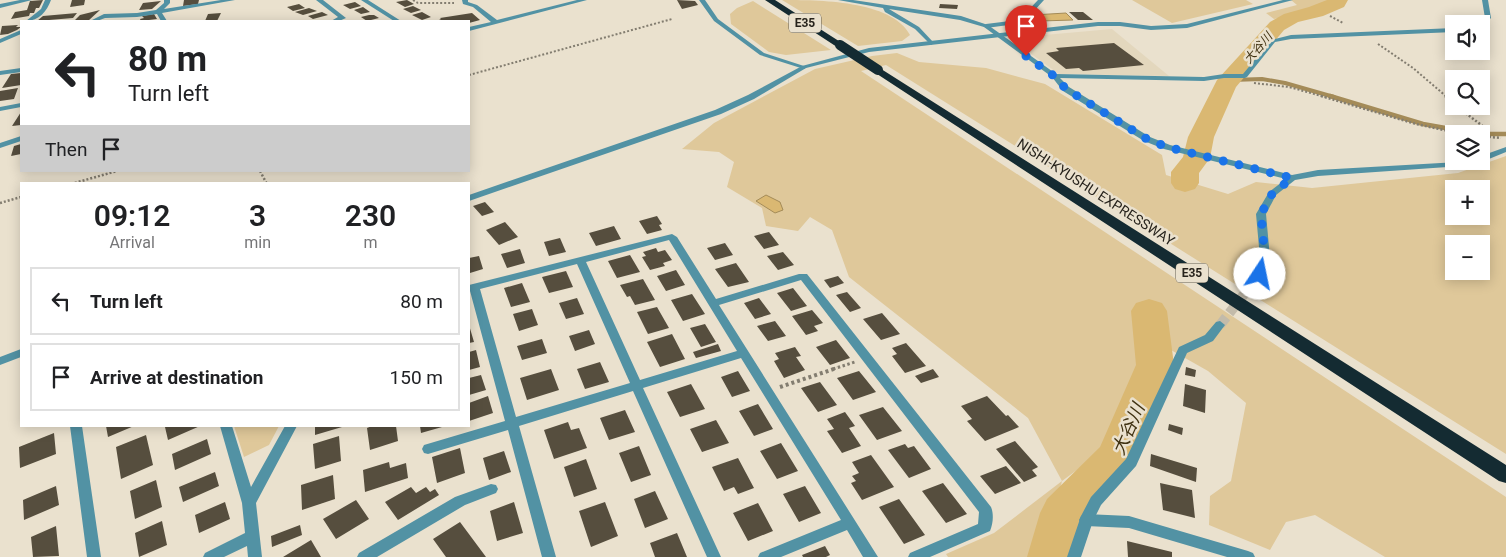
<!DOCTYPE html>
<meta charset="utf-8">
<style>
body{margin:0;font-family:Roboto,"Noto Sans JP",sans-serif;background:#f6f6f6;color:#202124;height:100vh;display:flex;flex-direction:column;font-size:19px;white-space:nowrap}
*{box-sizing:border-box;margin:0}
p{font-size:16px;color:#757577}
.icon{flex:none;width:28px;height:28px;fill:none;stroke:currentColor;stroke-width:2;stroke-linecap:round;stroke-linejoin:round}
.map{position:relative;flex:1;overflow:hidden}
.sheet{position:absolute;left:20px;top:182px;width:450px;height:245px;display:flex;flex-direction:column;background:#fff;border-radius:0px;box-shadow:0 2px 12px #0003}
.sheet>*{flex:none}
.hud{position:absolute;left:20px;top:20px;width:450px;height:152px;border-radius:0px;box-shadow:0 2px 12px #0003;background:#fff;color:#202124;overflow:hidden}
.tools{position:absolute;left:1445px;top:15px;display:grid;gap:10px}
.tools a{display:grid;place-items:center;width:45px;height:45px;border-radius:0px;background:#fff;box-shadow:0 2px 12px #0003;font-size:25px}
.pin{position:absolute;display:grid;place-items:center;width:42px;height:42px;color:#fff;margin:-51px -21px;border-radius:50% 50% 50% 0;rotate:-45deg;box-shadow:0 0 5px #0007}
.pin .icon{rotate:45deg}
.me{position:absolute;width:55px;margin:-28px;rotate:11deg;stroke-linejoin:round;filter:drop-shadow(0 0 4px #0008)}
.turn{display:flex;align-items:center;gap:18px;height:105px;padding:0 25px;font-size:22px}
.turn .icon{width:65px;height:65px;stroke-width:2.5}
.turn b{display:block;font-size:35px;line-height:42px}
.then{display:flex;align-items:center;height:48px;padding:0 25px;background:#0003;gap:10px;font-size:19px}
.eta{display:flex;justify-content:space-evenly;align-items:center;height:85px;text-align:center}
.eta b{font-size:30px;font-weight:600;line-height:35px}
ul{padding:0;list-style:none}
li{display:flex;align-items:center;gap:15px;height:68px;margin:0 10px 8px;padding:0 15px;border:2px solid #e0e0e0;border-radius:0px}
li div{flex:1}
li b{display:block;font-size:19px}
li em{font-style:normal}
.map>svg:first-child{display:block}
.built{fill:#e3d7bd}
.green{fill:#dfc89a;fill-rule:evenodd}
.water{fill:#dab872;stroke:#a48b58}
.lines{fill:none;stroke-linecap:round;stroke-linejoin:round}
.stream-far1{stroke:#a48b58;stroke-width:4}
.stream{stroke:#a48b58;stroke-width:4.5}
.river{fill:#dab872;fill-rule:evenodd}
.building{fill:#564e3e}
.minor-tunnel{stroke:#c3bbaa;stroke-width:10;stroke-dasharray:10 5;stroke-linecap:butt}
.path-far3{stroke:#837d70;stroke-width:2;stroke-dasharray:2 2;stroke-linecap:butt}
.path-far2{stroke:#837d70;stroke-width:2.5;stroke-dasharray:2 2;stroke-linecap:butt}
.path-far1{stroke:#837d70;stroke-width:3;stroke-dasharray:2.5 2.5;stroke-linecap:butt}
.path{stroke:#837d70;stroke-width:4;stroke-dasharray:3 3;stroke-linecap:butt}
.service{fill:#5292a4;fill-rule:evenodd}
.minor{fill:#5292a4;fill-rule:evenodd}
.tertiary{fill:#5292a4;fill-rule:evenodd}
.motorway{fill:#142b32;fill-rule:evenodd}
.motorway-bridge{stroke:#142b32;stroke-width:10}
.route{stroke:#1a73e8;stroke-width:9;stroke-dasharray:0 16.2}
.labels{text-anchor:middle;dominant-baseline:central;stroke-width:5;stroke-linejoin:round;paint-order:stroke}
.shield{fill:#eae1ce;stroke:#625c51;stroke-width:1}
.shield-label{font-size:12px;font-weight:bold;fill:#27231c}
.far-water-label{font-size:12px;font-style:italic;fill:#403212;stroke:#eae1ce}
.street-label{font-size:14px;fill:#27231c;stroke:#eae1ce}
.near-water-label{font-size:18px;font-style:italic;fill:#403212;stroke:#eae1ce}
</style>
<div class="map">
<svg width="1506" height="557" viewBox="0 0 1506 557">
<rect width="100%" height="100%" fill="#eae1ce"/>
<path class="built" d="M1112,29l57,47 -110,-2 -50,-36z"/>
<path class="green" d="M782,0c35,0 110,0 128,35l-8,6 -44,5z
M1132,0h114l7,4 -81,19z
M1291,0h45l-27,11 -35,8 -8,-6 31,-8z
M753,1l78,49 -45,5 -17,-3 -38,-28 -1,-10 7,-6z
M897,53l22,9 67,6 59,16 117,71 4,20 62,19 28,-12 56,6 146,-15 48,-17v298l-620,-389 -25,6 645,426v60h-121l-70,-42 -29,7 -16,28 -61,-25 1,-29 21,-15 15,-78 -38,-32 -60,-34 -40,110 -46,34 -19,76h-95l-2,-3 48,-21 68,-52 -34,-63 -179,-141 -17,-47 -22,-13 -12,14 -32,-5 -4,-18 -35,-21 7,-25 -15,-10 -37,-3 32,-26 101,-54 57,-13zM1454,189h27v27h-27zM1454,244h27v27h-27z
M234,426h45l-10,19 -25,12z"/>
<path class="water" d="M1066,13l7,7 -33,1 -7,-6z
M766,195l14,7 3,8 -8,3 -19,-12z"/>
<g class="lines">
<path class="stream-far1" d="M1231,80l31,-1 23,4 49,14"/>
<path class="stream" d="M1330,96l93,28 56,10
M1481,134h25"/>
<path class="river" d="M1327,0h21l-4,7 -21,9 -25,6 -14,8 -48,57 -22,50 -4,21 -11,15v10l-4,6 -10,3 -10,-3 -4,-6v-11l12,-15 5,-20 29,-57 53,-58 14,-8 25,-7z
M1149,299l13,4 5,8 7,54 -36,92 -6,12 -48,53 -9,35h-48l13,-44 7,-14 53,-52 36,-82 -5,-54 5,-8z"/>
</g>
<path class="building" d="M43,0l-4,8h-3l-2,5h-4l-1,3 -18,3 4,-7 12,-2 3,-9z
M72,0h13l-1,5 -14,2z
M184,0h15l-1,4 -15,2z
M407,0l7,4 -9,3 -9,-5z
M677,0l18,1 3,4 -16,4z
M161,1l-9,8 -13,1 4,-7z
M355,2l6,4 -11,3 -7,-4z
M299,4l6,4 -12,3 -6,-4z
M940,4l18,1 -1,4 -18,-1z
M413,6l8,4 -10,3 -8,-4z
M363,7l7,5 -9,2 -7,-4z
M309,8l8,3 -14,4 -8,-3z
M100,10l-12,11h-14l6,-6z
M322,12l6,3 -15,4 -5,-3z
M422,12l9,5 -9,3 -10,-5z
M1069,12h14l10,8h-15z
M77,13l-4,5 -36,3 6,-5z
M221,13l-4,8h-12l3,-7z
M472,13l8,7 -11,3 -4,-3 -28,1 4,-2 -1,-1z
M154,14l3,5 -16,2 -1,-2 4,-1 -2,-2z
M369,15h5l5,3 -12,3 -6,-4z
M18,25l-2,2h5l-4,3 -9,4 -8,1 2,-9z
M1114,43l30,22 -61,6 -4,-3 -13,1 -20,-16 13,-2 -3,-3z
M21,73v12l-19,3 9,-14z
M18,88l-4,11 -14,2v-10z
M21,112v13l-9,1z
M21,144v10l-10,2 3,-10z
M485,202l9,10 -12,4 -9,-10z
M657,216l5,8 -3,1 3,5 -15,4 -8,-13z
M505,222l13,15 -19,8 -13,-15z
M614,226l7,13 -25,7 -7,-13z
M769,232l10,13 -15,4 -10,-13z
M560,238l6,14 -17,4 -5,-14z
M725,243l8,12 -18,5 -8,-12z
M656,248l2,4 7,-2 7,10 -9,3 2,3 -15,4 -8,-13 4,-1 -3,-4z
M520,249l5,14 -18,5 -6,-14z
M783,252l11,13 -16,5 -11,-14z
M630,255l10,17 -23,6 -9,-17z
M479,256l4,13 -13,4 -1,-15z
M736,263l13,19 -21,5 -13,-18z
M676,270l9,15 -19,6 -9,-15z
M566,271l7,16 -24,6 -7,-16z
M838,276l6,7 -14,5 -6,-8z
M643,279l12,21 -20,5 -5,-9 -3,1 -7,-12z
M522,283l8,19 -19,5 -7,-19z
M793,288l14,18 -16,5 -14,-18z
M847,292l14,16 -11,4 -14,-17z
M692,294l13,20 -22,7 -12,-21z
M577,298l7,16 -18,5 -7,-16z
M759,298l12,16 -16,5 -11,-16z
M657,307l12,21 -21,6 -11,-22z
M532,309l6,16 -19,6 -6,-17z
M812,310l11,13 -9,3 4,5 -12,4 -14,-19z
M882,313l18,21 -19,6 -18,-21z
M775,321l11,15 -18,5 -11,-15z
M705,324l11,18 -15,5 -11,-19z
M469,325l5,17 -5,1z
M589,330l6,14 -20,7 -6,-15z
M672,334l13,25 -25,8 -13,-25z
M542,339l5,14 -25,7 -5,-14z
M836,340l14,18 -20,7 -14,-18z
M906,343l20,23 -21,7 -13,-17 5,-2 -5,-6z
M718,344l3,7 -25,7 -3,-6z
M795,347l6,9 -5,1 9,13 -21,8 -10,-17 5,-2 -4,-6z
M476,350l4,17 -11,3v-18z
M600,362l9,20 -24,7 -8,-20z
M1186,367l10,3 -1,7 -10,-2z
M551,369l8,21 -32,10 -7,-22z
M933,369l6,8 -18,6 -6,-7z
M738,371l12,20 -18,6 -11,-20z
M859,371l17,21 -23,8 -16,-22z
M481,375l5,15 -17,5v-17z
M820,382l17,23 -19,7 -17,-24z
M691,384l14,25 -25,8 -13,-25z
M1185,384l21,6 -1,23 -22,-7z
M488,396l5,17 -24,8v-18z
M987,396l19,20 2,-1 11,12 -34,14 -18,-20 5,-2 -11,-13z
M758,404l15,25 -19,7 -15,-25z
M883,407l19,24 -25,9 -18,-25z
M625,410l10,22 -26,8 -9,-22z
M845,412l10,14 -6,2 12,18 -19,7 -15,-22 7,-2 -7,-10z
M716,420l13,23 -27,9 -12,-23z
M568,422l3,8 8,-2 8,20 -33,11 -10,-29z
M1169,424l14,4 -1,7 -14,-5z
M106,426h28l-26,11z
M168,426h32l-32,14 -3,-13z
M315,426h27v1l-27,8z
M372,426h24l2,15 -28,9 -3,-22z
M420,426h22v1l-21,6z
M54,433l2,21 -36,14 -1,-21z
M146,435l7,30 -32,14 -5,-32z
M339,436l2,25 -26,8 -2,-25z
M207,439l4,15 -36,16 -3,-16z
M1015,441l23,26 -6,3 5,6 -13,6 -28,-33z
M781,443l17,28 -21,8 -17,-28z
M905,444l3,4 6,-2 17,23 -22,9 -21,-28z
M639,446l12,29 -20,7 -12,-29z
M460,448l5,25 -28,10 -5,-26z
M504,451l7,21 -22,8 -6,-22z
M1151,454l46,14 -1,14 -46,-16z
M871,455l23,32 -32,13 -11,-17 5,-2 -4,-5 7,-3 -7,-11z
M738,458l16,30 -16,6 -4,-7 -10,4 -12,-24z
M586,459l11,30 -23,8 -10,-30z
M389,462l1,6 16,-5 2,15 -43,14 -2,-22z
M1006,466l15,17 -26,11 -15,-18z
M215,472l4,14 -36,16 -4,-15z
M333,475l2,24 -33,11 -1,-25z
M156,480l6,27 -27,12 -5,-28z
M943,483l24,31 -21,9 -24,-32z
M1160,483l32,7 3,28 -32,-8z
M56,486l3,19 -35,15 -1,-20z
M805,486l16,27 -22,9 -16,-28z
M411,487l5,6 10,-6 4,5 5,-3 4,6 -41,25 -13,-18z
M655,491l13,28 -23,9 -11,-29z
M899,499l26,36 -21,9 -25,-37z
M356,500l13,19 -33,20 -13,-20z
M225,502l5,17 -31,14 -4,-18z
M514,502l9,31 -26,8 -7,-30z
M605,502l13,34 -27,11 -12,-36z
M758,503l15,28 -25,10 -15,-28z
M162,521l5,24 -28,12 -4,-24z
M460,522l26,35h-40l-13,-18z
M300,525l2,10 -30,12 -1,-11z
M56,526l3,30 -26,1 -2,-20z
M677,533l10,24h-32l-5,-14z
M311,540l10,17h-38z
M1127,541l45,11v5h-44z
M825,546l5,9 -4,2h-23l-1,-2z"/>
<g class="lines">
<path class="minor-tunnel" d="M1220,325l40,-51"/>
<path class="path-far3" d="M413,0l5,3h36
M1330,16l13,7
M1378,44l35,24 34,29
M469,75l203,-56
M1254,83l35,4 36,10"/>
<path class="path-far2" d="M1321,96l95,28 46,10
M1445,96l9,8
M1456,106l28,21
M1481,136l20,2
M260,171l7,13
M71,184l46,-13
M0,203l21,-6"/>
<path class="path-far1" d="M833,369l22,-7"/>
<path class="path" d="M780,387l57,-19"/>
<path class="service" d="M1038,0h6l-21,23 -37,5 -3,-2 3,-2 33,-4z
M21,103v4l-21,4v-4z
M1086,514l43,2 119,35 5,2 2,4h-28l-98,-29 -43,-2 -5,-2 -2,-4 2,-4z"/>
<path class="minor" d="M20,0h12l-32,8v-4z
M45,0h6c-4,11 -12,21 -25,21l15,-12z
M164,0h6v3l-6,6 57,-9h14l-73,13 5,8h-6l-4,-7 -20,3 -32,1 -8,3h-7l14,-7 33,-1 19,-3 8,-7z
M316,0h7l23,18 -7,3h-8l7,-4z
M361,0h7l33,21h-7z
M462,0h6v2l9,3 20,15 80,-20h10l-118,31v-4l22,-5 -18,-15 -10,-3z
M699,0h6l13,19 46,34 43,14 -3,2 -44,-14 -46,-34z
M838,0h15l108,16 27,9 68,49 148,3 20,-3h19l28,-34 20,-5 163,-7v4l-163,7 -16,3 -28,35 -2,1h-21l-20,3 -144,-3 9,9 81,50 20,8 122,30 26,-5 158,-9 -14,5 -144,10 -23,4 -19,15 -10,19 4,44 -5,16 -5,3 -5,-3 5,-16 -4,-44 13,-22 17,-13 -122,-30 -20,-8 -81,-50 -11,-14 -68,-50 -24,-7 -71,-11 30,18 15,16 -3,2 -16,-16 -30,-17 -2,-4z
M1482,0h6l3,18 -10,9v-3h-2l6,-6z
M21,30v4l-21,9v-4z
M21,68v4l-21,3v-4z
M21,136v5l-21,7v-5z
M1506,147v5l-22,9h-4l1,-5z
M672,234l5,3 39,62 83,-25h8l184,233c3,7 2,17 -1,24l-60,26h-22l2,-4 68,-29 1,-12 -178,-232 -82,25 159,252h-15l-16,-27 -66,27h-23l2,-4 81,-33 -100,-162 -98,30 78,169h-14l-74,-166 -114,35 37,131h-14l-34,-127 -80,24 -4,-1 -2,-4 2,-4 81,-24 -35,-130h-1v-6zM669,240l68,111 -97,29 -54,-118zM577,264l53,119 -114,34 -36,-128z
M1220,321l5,4 -12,16 -26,12 -51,113 -35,39 -8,16 -12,36h-14l14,-41 10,-19 35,-38 53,-112 26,-12 11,-13z
M70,426h12l19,131h-14z
M220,426h12l19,61 34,-61h12l-41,77 6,54h-14l-1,-11 -23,11h-21l2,-4 40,-20 -3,-30z
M491,484l5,1 2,4 -2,4 -31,12 -88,52h-20l2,-4 96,-56z"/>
<path class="tertiary" d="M1283,0h10l-106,28 -36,2 -31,-4h-22l-229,26 -63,16 -52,31 -33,15 -252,87v-6l246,-85 33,-15 54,-29 67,-18 229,-26h22l31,4 36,-2z
M21,349v8l-21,8v-8z"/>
<path class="motorway" d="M765,0h10l70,45 -2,2h-6z
M878,67l628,398v18l-7,-2 -625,-409 -1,-2 1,-2z"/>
<path class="motorway-bridge" d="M840,45l38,25"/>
</g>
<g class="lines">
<path class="route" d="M1026,56l28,20 12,13 81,50 20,8 125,31 -20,16 -11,20 4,44 -5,16"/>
</g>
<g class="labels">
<g class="shield">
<rect x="789" y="13.5" width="32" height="19" rx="4"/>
<rect x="1176" y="263.5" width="32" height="19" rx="4"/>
</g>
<g class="shield-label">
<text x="805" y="23">E35</text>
<text x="1192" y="273">E35</text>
</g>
<g class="far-water-label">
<text transform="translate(1258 48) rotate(-49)">大谷川</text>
</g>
<g class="street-label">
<text transform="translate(1096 192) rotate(33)">NISHI-KYUSHU EXPRESSWAY</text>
</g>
<g class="near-water-label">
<text transform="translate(1128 429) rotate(-66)">大谷川</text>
</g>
</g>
</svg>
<div class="tools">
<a><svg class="icon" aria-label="sound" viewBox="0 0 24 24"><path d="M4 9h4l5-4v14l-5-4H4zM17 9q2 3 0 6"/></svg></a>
<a><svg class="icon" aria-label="search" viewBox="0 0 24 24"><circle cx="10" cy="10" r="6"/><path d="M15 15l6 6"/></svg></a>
<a><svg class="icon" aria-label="layers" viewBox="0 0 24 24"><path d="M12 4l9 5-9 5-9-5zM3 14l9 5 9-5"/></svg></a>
<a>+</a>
<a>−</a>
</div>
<div class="pin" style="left:1026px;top:56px;background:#d93025"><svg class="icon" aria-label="arrive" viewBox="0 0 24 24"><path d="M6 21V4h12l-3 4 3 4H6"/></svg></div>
<svg class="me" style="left:1260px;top:274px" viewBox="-20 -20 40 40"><circle r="19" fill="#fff"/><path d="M0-13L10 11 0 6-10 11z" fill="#1a73e8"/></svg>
<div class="hud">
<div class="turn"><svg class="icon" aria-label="left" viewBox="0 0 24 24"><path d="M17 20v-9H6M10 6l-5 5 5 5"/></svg><div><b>80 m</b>Turn left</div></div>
<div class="then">Then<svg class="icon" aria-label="arrive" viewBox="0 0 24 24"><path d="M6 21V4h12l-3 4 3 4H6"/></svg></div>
</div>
<section class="sheet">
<div class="eta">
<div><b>09:12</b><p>Arrival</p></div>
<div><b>3</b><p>min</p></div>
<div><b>230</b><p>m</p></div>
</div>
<ul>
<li><svg class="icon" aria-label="left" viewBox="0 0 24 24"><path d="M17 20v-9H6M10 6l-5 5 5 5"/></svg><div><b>Turn left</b></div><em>80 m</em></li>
<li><svg class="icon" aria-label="arrive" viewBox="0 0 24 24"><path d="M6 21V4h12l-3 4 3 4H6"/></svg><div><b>Arrive at destination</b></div><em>150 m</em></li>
</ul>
</section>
</div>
